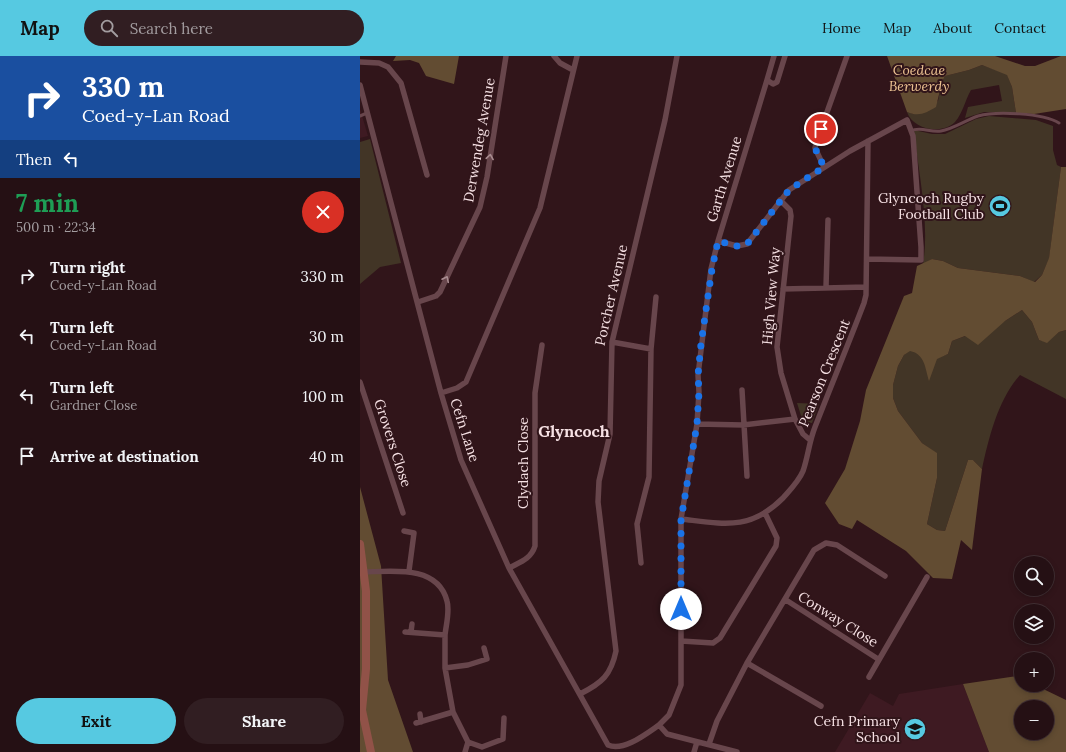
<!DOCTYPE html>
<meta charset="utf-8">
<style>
body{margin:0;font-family:Lora,serif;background:#311e22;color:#f1f3f6;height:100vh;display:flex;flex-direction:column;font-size:15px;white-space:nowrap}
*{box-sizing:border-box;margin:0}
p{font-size:13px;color:#a39da0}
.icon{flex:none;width:22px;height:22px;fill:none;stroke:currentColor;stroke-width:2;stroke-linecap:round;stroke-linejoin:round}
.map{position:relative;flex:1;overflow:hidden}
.details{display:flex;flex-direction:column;background:#251014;width:360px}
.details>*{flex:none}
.top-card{background:#1a4fa0;color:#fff;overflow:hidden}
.controls{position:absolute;left:654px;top:500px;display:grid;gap:8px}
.controls a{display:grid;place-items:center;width:40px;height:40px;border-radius:50%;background:#251014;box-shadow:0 2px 6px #0003,0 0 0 1px #423034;font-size:20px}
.pin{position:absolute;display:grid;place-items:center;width:34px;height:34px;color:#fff;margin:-17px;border:2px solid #fff;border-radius:50%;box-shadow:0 1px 4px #0007}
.me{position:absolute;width:44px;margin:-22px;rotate:0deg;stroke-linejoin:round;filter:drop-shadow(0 0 3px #0008)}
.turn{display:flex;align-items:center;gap:14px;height:84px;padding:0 16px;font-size:18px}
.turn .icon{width:52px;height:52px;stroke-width:2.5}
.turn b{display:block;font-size:28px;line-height:34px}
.then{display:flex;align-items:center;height:38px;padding:0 16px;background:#0003;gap:8px;font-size:15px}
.round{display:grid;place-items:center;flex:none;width:42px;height:42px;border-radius:21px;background:#311e22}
.summary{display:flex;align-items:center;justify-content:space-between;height:68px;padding:0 16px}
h1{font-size:24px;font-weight:800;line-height:30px;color:#1e9e55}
.button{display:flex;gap:8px;margin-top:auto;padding:8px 16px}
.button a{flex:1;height:46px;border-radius:24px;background:#56c9e1;color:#111;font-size:16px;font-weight:800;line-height:46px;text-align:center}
.button a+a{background:#311e22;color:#f1f3f6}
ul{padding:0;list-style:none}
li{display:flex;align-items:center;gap:12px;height:60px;padding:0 16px}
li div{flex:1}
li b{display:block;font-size:15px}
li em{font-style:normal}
header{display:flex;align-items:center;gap:24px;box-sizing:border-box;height:56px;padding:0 20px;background:#56c9e1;color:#111}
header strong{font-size:19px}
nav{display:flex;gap:22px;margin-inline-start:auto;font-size:14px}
.search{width:280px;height:36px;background:#311e22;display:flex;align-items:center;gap:10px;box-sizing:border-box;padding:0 14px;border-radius:22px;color:#a39da0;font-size:15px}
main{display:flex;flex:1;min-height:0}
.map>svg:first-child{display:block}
.built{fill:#3e1a22}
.green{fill:#423526}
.forest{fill:#624c32;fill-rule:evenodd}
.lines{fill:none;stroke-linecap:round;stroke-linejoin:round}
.lane{stroke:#68464c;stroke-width:3}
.street{stroke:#68464c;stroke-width:5.5}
.secondary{stroke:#915248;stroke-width:8}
.oneway{stroke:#a88c90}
.route{stroke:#1a73e8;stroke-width:7;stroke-dasharray:0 12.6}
.labels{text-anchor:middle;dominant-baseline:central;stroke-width:4;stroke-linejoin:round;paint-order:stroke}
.park-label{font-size:14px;font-style:italic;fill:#ecc292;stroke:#31151a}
.street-label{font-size:14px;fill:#f6e1e4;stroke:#31151a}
.poi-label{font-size:14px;fill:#f6e1e4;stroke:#31151a;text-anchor:end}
.quarter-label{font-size:16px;font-weight:bold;fill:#f6e1e4;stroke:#31151a}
</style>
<header>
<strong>Map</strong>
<div class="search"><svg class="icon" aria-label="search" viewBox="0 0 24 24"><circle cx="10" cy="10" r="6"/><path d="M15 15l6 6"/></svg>Search here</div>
<nav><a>Home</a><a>Map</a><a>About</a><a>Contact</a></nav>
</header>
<main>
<section class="details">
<div class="top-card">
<div class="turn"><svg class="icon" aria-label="right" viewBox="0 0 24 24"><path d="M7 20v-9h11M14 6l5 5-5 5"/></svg><div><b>330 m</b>Coed-y-Lan Road</div></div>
<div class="then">Then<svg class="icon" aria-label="left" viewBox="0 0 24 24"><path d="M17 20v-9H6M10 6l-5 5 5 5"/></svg></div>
</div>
<div class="summary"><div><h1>7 min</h1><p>500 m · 22:34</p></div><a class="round" style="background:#d93025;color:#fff"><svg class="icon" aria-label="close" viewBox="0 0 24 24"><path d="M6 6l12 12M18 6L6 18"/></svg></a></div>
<ul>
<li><svg class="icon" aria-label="right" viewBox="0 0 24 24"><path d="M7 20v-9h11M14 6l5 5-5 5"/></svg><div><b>Turn right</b><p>Coed-y-Lan Road</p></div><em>330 m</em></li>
<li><svg class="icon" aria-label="left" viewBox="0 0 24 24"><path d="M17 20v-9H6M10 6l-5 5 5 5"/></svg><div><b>Turn left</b><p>Coed-y-Lan Road</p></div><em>30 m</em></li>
<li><svg class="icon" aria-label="left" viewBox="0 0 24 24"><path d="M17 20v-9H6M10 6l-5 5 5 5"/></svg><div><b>Turn left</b><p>Gardner Close</p></div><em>100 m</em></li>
<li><svg class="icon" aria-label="arrive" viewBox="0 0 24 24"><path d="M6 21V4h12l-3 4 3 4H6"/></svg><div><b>Arrive at destination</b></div><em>40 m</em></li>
</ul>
<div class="button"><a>Exit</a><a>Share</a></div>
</section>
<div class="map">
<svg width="706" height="696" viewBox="0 0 706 696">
<rect width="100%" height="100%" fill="#31151a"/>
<path class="built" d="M0,53l8,27 -8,2z
M603,628l26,68h-154l35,-59 23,13 6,-12z"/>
<path class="green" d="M622,9l25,9 5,13 4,26 -32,-1 -19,6 3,-11 34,-6 -3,-16 -28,5c-6,10 -8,23 -16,32 -13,13 -42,8 -48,-10l7,2 24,-13 4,-19 3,-6 24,-6z
M629,60l47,4 17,6v24l4,15 4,2 -12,92 -7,16 -8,7 -14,-6 -62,-8 -15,-7 -11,-2 -9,5c7,-41 -5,-93 -9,-134l18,4h13l31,-15z
M10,83l31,124 -21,4 -20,17v-142z
M662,254l10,12 7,18 8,2 12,-10 7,-2v69l-46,-24c-22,25 -31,62 -38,94l-9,-9h-5l-23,71 -8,-1 -10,-6 10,-46 -1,-25 -14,-10 -24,-32 -5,-13v-13l5,-19 6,-11 6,-5c17,5 20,11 38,4l4,-13 53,-20z
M437,347l22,1 -7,19 -9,-1z"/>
<path class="forest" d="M36,0h63l-5,28 -28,-8 -7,-13 -9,-3 -17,1z
M527,0h108l30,10h10l26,-10h5v53l-32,5 -18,-1 -4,-26 -5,-12 -25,-10 -13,5 -24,6 -3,6 -6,25c-10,6 -17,10 -29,5z
M701,111h5v163l-7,2 -12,11 -8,-3 -7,-18 -10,-12 -17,11 -27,24 -13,-9 -13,5 -4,13 -11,5 -8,22c-4,-13 -4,-27 -19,-30l-6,4 -6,11 -5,19v13l5,13 24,32 15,10v25l-10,46 10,6 8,1 23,-71h5l9,9 -10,81 -11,-10 -9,39 -19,-1 -27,-27 -49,-31 -5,9 -13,-5 -14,-21 20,-34 15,-48 6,-31 38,-94 8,-3 5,-27 15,-7 11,2 15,7 62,8 15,6 7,-7 7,-17z
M0,431l21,79 7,114 25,72h-53z
M657,620l4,2v7h14l31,15v52h-77l-26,-68zM661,651h26v26h-26z"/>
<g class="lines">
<path class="lane" d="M0,60l7,-3
M551,75c9,-5 20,2 30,0 12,-2 25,-11 37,-15 18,-5 65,-3 81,7"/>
<path class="street" d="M194,0l6,7 13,7
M0,6l19,1 9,4 13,16 26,92
M407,24l7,-24
M0,29l81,308 20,67 48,108 99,177c15,7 38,-11 51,-20l8,9 70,18
M464,111l-9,-19 1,-5 31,-87
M420,144l10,10 1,6 -14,131 4,26 14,46 8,15 7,6
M358,185l19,5 10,-2 42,-54 61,-39 57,-31 6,16 8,111v13l-54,-1
M466,231l2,-67
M423,233l83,-2
M58,246l18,-6 4,-4 40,-85 7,-30 19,-121
M252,286l39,7
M0,326l43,131
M382,334l5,86
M81,337l16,-5 9,-6 74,-174 37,-152
M337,368l46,1 52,-6
M321,463c43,5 69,12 102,-21 7,-8 16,-17 20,-27 5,-14 6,-29 12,-44 16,-41 33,-82 49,-124l2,-8 2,-154
M44,475l10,2 -5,38
M281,507l-4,-39 12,-47 2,-128 5,-52
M149,512c11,-6 22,-9 26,-22v-153l7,-48
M5,516c28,-1 73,-7 82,29 3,10 -1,24 -2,34l-40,-3
M426,544l92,59
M51,576l1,-8
M85,579v33l8,44 15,30 -3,10
M321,585l32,2 7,-5 56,-92 1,-8 -12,-25
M387,607l74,43
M85,612l23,-3 19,-6 -3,-11
M509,621l58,-100
M220,638c22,-11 31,-19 36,-43l-18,-149 1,-21 11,-47 2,-92 53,-222 12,-64
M60,658l1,8
M56,667l37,-11
M299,669l10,-10 12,-30v-166l16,-95 2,-32 -1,-17 13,-106 7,-28 49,-161 6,4 4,-2 8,-26
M108,686l14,5 21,-8 1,-21
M349,688l8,-23 30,-58 67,-113 12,-7 11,2 48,31
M334,696l3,-10"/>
<path class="secondary" d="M0,488l6,47v78l-4,41 9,42"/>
</g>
<defs><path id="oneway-chevron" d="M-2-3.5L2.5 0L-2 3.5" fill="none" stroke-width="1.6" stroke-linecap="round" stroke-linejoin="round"/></defs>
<g class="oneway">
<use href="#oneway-chevron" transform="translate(130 101) rotate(-81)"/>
<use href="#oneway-chevron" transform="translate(86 223) rotate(-64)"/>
</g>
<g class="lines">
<path class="route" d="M321,553v-89l16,-96 2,-32 -1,-17 3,-31 11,-75 6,-28 19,5 10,-2 42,-54 35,-23 -9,-19 6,-19"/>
</g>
<defs>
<g id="stadium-disc" transform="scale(1.15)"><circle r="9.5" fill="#56c9e1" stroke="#31151a"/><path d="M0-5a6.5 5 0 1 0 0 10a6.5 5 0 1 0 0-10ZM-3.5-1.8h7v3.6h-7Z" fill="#111"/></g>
<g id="school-disc" transform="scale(1.15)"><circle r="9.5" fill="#56c9e1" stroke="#31151a"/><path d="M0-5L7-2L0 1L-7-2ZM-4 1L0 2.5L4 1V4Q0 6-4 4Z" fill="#111"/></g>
</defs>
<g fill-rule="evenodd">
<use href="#stadium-disc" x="640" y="150"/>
<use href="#school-disc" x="555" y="673"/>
</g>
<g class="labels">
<g class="park-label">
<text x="559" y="14">Coedcae<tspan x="559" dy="16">Berwerdy</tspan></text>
</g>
<g class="street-label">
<text transform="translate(119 84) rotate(-80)">Derwendeg Avenue</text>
<text transform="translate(364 123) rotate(-73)">Garth Avenue</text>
<text transform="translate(251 239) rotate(-77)">Porcher Avenue</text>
<text transform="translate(411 240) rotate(-85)">High View Way</text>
<text transform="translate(464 317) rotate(-68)">Pearson Crescent</text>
<text transform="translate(105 374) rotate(72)">Cefn Lane</text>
<text transform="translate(33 387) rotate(72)">Grovers Close</text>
<text transform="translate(163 407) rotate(-90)">Clydach Close</text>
<text transform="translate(478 563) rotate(32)">Conway Close</text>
</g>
<g class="poi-label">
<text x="624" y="142">Glyncoch Rugby<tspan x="624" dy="16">Football Club</tspan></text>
<text x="540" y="665">Cefn Primary<tspan x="540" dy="16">School</tspan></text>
</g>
<g class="quarter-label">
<text x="214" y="375">Glyncoch</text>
</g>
</g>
</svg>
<div class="controls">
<a><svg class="icon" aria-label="search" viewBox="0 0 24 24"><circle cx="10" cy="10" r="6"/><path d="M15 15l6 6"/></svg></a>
<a><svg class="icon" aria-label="layers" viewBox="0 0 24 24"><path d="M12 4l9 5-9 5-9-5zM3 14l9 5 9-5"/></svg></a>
<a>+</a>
<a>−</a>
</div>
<div class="pin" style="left:461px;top:73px;background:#d93025"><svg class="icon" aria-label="arrive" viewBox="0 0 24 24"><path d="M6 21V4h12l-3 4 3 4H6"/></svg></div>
<svg class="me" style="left:321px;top:553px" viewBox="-20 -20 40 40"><circle r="19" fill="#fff"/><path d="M0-13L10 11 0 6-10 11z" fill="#1a73e8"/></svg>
</div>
</main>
